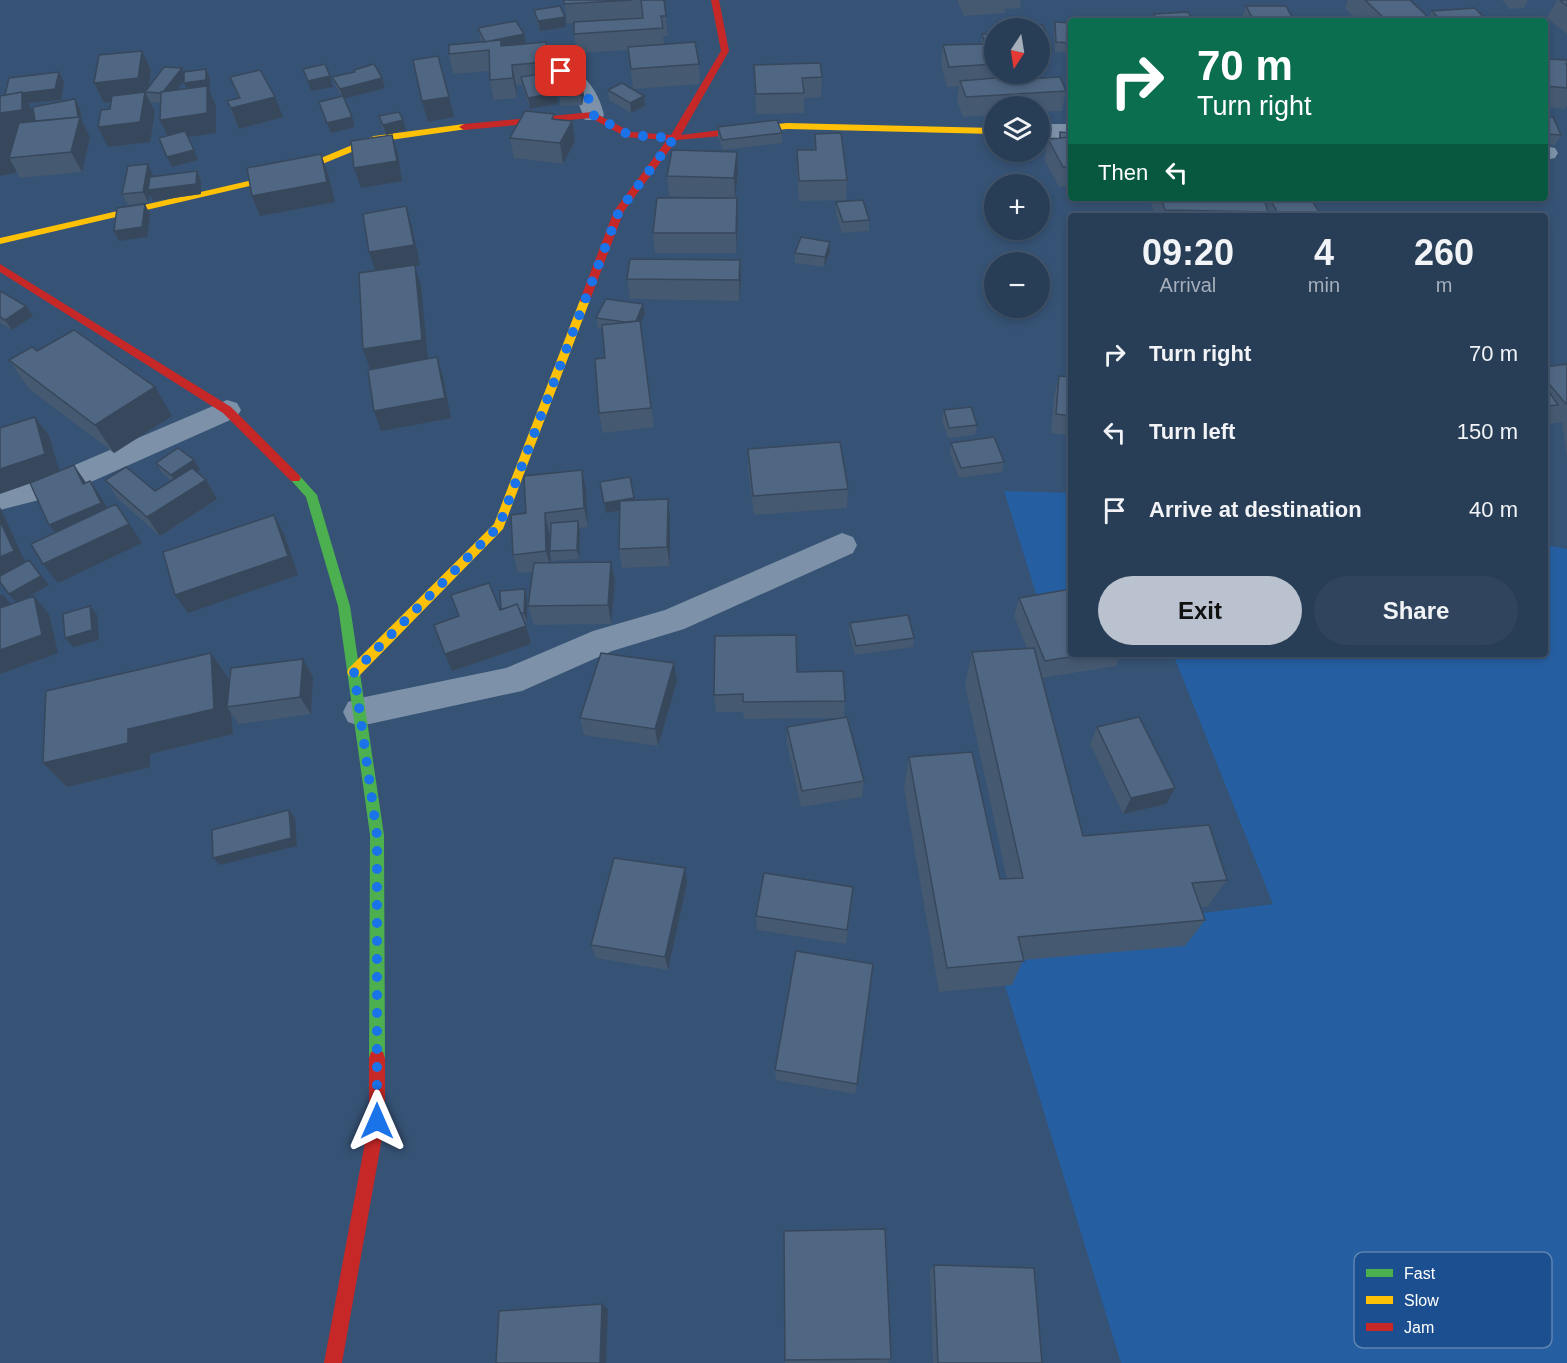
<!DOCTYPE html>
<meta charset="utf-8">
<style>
body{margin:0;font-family:Helvetica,sans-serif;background:#30455d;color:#f1f3f6;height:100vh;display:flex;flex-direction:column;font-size:22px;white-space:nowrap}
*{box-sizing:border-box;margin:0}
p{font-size:20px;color:#a5aeba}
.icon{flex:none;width:33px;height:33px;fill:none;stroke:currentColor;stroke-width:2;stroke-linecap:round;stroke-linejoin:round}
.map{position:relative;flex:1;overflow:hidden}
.panel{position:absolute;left:1068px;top:213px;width:480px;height:444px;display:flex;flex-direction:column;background:#283e57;border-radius:6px;box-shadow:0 3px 9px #0003,0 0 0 2px #44576d}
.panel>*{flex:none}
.guide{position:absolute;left:1068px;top:18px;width:480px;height:183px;border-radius:6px;box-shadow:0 3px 9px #0003,0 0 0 2px #44576d;background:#0b6e4f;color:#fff;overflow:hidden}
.needle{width:39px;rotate:192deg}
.controls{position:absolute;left:984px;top:18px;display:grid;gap:12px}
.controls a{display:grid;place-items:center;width:66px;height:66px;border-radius:50%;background:#283e57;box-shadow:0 3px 9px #0003,0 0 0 2px #44576d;font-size:30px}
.pin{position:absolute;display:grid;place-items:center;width:51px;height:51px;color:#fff;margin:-26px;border-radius:12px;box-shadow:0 3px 9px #0006}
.me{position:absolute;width:66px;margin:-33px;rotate:0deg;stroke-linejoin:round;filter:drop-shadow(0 0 4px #0008)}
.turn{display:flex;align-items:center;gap:21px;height:126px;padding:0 30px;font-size:27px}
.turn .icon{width:78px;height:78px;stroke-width:2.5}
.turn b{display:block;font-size:42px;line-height:51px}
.then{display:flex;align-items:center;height:57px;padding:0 30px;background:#0003;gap:12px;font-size:22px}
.eta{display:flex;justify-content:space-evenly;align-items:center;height:102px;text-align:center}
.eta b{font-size:36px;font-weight:700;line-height:42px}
.primary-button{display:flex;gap:12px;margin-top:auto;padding:12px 30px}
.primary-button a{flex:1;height:69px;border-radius:36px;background:#b9c2ce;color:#111;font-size:24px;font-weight:700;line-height:69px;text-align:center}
.primary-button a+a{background:#30455d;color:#f1f3f6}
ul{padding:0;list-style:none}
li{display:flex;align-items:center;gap:18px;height:78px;padding:0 30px}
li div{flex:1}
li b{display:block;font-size:22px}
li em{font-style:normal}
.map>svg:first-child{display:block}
.green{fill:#265fa1}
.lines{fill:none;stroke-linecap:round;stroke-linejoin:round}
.street{fill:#7d92a8;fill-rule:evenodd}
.fast{fill:#4caf50;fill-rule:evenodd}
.slow{fill:#ffc107;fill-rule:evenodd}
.jam{fill:#c62828;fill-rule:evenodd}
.wall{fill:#455971;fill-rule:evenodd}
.shaded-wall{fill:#38485c}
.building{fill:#506783;stroke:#38485c;stroke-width:1.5}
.route{stroke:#1a73e8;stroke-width:10;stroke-dasharray:0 18}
.key{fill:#1b4f8f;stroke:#5f84b1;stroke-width:1.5}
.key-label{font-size:16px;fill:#fff}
</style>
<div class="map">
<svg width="1567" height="1363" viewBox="0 0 1567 1363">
<rect width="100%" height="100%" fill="#365274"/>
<path class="green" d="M1004,491l67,2v112l-29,8z
M1545,545l22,4v814h-446l-130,-423 282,-36 -100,-250h372z"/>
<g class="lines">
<path class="street" d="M561,65c23,5 38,27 43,50l-3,5h-16l-11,-28 -24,-21 3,-5z
M1040,124h31v14h-31z
M1545,146l10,2 3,5 -3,5 -10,2z
M227,400l10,3 4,7 -4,7 -171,76 -66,17v-22l49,-12z
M842,533l11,4 4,8 -4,8 -169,76 -72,22 -90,40 -162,35 -12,-4 -5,-10 5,-10 12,-4 146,-30 87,-37 72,-21z"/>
<path class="fast" d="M295,474l4,1 18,20 33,111 34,229 1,223 -2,6 -6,2 -6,-2 -2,-6 1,-223 -32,-229 -32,-109 -17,-19z"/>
<path class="slow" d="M787,123l207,5v6l-207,-5 -66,7 -5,-3 5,-3z
M464,124l5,3 -2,2 -91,13 -83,34 -293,68v-6l287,-66 87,-36z
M585,297l5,3 -87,229 -144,147h-10l-2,-4 2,-4 145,-144 86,-224z"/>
<path class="jam" d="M711,0h8l10,51 -48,84 40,-5 5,3 -5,3 -44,4 -53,71 -34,89 -1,2h-8l-1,-2 34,-89 53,-71 -41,-3 -35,-19 -127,12 -5,-3 5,-3 129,-12 38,20 40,3 50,-84z
M0,264l231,143 68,68 2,3 -2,3h-8l-68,-68 -223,-141z
M377,1050l6,2 2,6v63l-43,242h-18l45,-242v-63l2,-6z"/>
</g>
<path class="wall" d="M564,0h100l4,36h-5l1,8 35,20 1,20 -67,5 -5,-39 -51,3 -3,-19v-11l-7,1z
M957,0h64l-1,8 -13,1 -1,-3 -1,7 -41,3z
M1348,0h62l19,18 3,-7 55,10h-129l-13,-13z
M1502,0h26l-4,8 -14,1z
M1557,0h10v34l-20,-16z
M1246,6l48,15h-53z
M534,10l31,7 1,10 -26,4 -4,-11z
M1154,14l39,7h-41z
M1055,22l16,1v30l-16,-1 -1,-20z
M1043,25l9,24 -4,20h-8v-41h-13v-2z
M478,28l46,6 2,10 23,18 2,18 5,13 2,11 -28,5 -8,-24h-6l1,13 -23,2 -4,-20v-9l-37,3 -4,-20 33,-12 -2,-4z
M982,34h12v40h41l-1,4 32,13 -4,20 -22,1v-6h-46v9l-31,2 -6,-16 2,-15 -12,1 -6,-22 2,-20 38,-1z
M142,51l9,19 -2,16 33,-18 2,5 22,-4 4,10v11h-1l7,16v27l-28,4 10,23 -26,7 -5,-31 -7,-16v-17l-10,-1 5,10 -5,30 -42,5 3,-45 -7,1 -10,-20zM184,80l3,8 -10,2z
M1545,59l22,1v45l-2,4 -20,-2z
M754,65l68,12 -1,20 -17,1v15l-48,1z
M59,72l5,10 -3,18 -33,3 5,10 47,-4 2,12 8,16 -8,35 -62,6 -4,-8v3l-16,3v-80l5,-1z
M230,77l53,40 -44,12 -12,-28 11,-3z
M332,77l50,1 3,10 -41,10 11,29 -24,6 -12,-31 23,-5 -6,-10z
M608,90l36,6 1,10 -14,7 -22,-13z
M584,95l-2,10 -21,1 -2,-10z
M379,116l24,4 3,10 -20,5 -4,-8z
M1545,117l16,18 -6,10 -10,-1z
M555,119l17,2 3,20 -12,23 -49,-6 -4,-20z
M718,127l64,6v10l-59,7 -5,-13z
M1060,132l11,1v53l-12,1 -15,-28 4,-20 11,-1z
M815,134l32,46 -1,20 -47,1 -2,-31v-20h17z
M197,171l4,10v13l-48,7 -3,-7 -2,8 -20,3 -6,-11 31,-19v2z
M738,172l-3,26h2l1,21 -2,34h-81l-2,-20 76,-35 -60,-2 -2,-20z
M1150,198h114l1,4 1,-4h44l12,18h-167z
M836,202l33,18v11l-27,2 -6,-20z
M830,242v10l-6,15 -29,-4v-10z
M740,260l1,20 -2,21 -109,-2 -3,-20z
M0,291l33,25 -21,14 -12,-7z
M643,304l2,10 -5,10 14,103 -51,6 -4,-20 6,-55 -3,-29 -4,-1 -2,-10z
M37,351l135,65 -58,37 -85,-64 -20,-29z
M1567,364v94l-5,-34 1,-2 -12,2 -3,-4 -3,3v-56z
M1059,376l12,1v59l-20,-3 3,-37z
M944,410l33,15 -2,10 -27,3 -6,-18z
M951,443l53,19 -2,10 -43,6 -9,-25z
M748,449l100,40 -1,19 -93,7 -6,-46z
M156,463l44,7 -3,2 9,8 11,19 -57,37 -42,-37 -13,-19 50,11 17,-10 -10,-8z
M600,482l70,36v48l-48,2 -3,-19 1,-38 -14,2z
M586,490l2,37 -9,1v31l-27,2 -2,-8 1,10 60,-1 4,19 -4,43 -77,1 -6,-19 5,-34 -15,1 -5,-18 13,-42zM551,531l-1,16 -1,-15z
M525,589l2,9v24h-2l6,22 -79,27 7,-55 41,-6z
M1019,598l52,56h50l-5,12 -74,12 41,158 144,44 -20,27h-7l5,13 -20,26 -162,14 -11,25 -73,7 -35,-204 5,-31 91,122h7l-42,-194 7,-33 55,-4 -13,-32z
M850,623l64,15 -1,9 -58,8 -6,-23z
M211,653l18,26v6l74,-26 10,18 -2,37 -72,10 -8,-11 2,21 -83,20v13l-83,20 -24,-24z
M797,672l48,29 -1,17 20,63 -2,16 -61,10 -14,-63v-17l56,-9 -99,1 -1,-7h-27l-2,-17z
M677,681l-19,65 -74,-11 -4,-17z
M1097,727l69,77 -43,10 -33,-70z
M687,883l-19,87 -72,-12 -5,-13z
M853,887l-7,57 -89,-14 -1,-14z
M775,1070l82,14 -2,10 -79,-14z
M784,1231l107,128 -3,4h-103z
M934,1265l108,98h-109l-3,-92z"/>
<path class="shaded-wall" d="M565,17l1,10 -26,4 -2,-10z
M524,34l2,10 -21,22 -19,-24z
M546,42l3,20 2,20 -3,-20z
M142,51l9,19 -3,22h-3l10,20 -5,30 -42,5 -10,-20 46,-28 -40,4 -10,-20z
M512,65l4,20 1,13 -4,-20z
M182,68l4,10 -19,25 -5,-10z
M206,69l4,10v11h-1l7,16v27l-47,7 -9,-20 29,-27 -5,-10z
M59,72l5,10 -3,18 -33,3 10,18 37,-22 5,10 2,12 8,16 -8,35 -11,-20 -62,6 7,12v3l-16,3v-63l5,-18z
M330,76l3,11 -22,4 -3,-10z
M382,78l3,10 -42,11 -3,-10z
M582,84l2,11 -2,10 -1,-10z
M556,93l2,11 -28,5 -2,-11z
M644,96l1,10 -14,7 -1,-10z
M275,97l8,20 -44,12 -8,-21z
M449,97l5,20 -26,5 -6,-21z
M352,117l3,10 -24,6 -4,-10z
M403,120l3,10 -20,5 -3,-10z
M572,121l3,20 -12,23 -3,-21z
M392,135l6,20 4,26 -41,7 -7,-20z
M194,150l4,10 -26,7 -5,-10z
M737,152l1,20 -3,27 -1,-21z
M321,154l7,20 7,28 -75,14 -8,-20z
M148,164l5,11 -3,15 47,-19 4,10v13l-48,7 -3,-7 -2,8 -5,-10z
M737,198l1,21 -2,34v-20z
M145,204l5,10 -3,23 -28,4 -5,-10z
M406,206l6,21 8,38 -5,1 6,20 7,74 -58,9 -7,-20 13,-76 -7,-21z
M830,242v10l-6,15 1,-10z
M740,260l1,20 -2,21v-21z
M643,304l2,10 -9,20 -2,-10z
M26,306l7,10 -21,14 -7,-10z
M437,357l6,20 8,41 -70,13 -7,-20z
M155,387l17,29 -58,37 -19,-28z
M35,417l14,19 11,37 -60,21v-25z
M194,460l6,10 -23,15 -6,-10z
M74,465l13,19h-4z
M582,470l4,20 2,37 -4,-19z
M206,480l11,19 -57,37 -13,-19z
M90,481l13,19 11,22 -50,21 -15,-18z
M634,498l2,10 -30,5 -2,-10z
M668,499l2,19v48l-3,-19z
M116,504l26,39 -84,40 -15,-19z
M0,507l29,63 -29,13z
M545,513l4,19 2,38 -5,-19z
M274,515l10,19 14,41 -110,38 -13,-18z
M578,521l2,10 -1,28 -2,-9z
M29,560l20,25 -32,18 -8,-9z
M611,562l4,19 -4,43 -3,-19z
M525,589l2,9v24l-3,-9z
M2,594l9,10 -11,6v-14z
M34,596l15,18 9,39 -58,21v-24z
M90,606l7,9 2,25 -26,7 -8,-9z
M526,626l5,18 -79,27 -7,-17z
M211,653l18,26 2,28h-4l4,6 2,21 -83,20v13l-83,20 -24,-24z
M303,659l10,18 -2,37 -11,-17z
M674,663l3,18 -19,65 -3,-17z
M1175,788l-9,16 -43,10 8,-16z
M289,810l6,8 2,28 -77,19 -7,-7z
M685,868l2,15 -19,87 -3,-13z
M602,1304l6,5 -2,54h-6z"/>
<path class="building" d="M564,0h68l-68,4z
M641,0h23l2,16h-5l2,12 -89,6v-12l69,-4z
M1365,0h45l21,20 -10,1h-34z
M1560,0h7v6z
M560,6l5,11 -27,4 -4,-11z
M1246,6h40l8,15h-40z
M1475,8l12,13h-46l-9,-10z
M1188,12l5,9h-35l-4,-7z
M516,21l8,13 -39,8 -7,-14z
M1055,22l16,1v20l-15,-1z
M1043,25l9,24h-12v-21h-11l-2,-2z
M982,34h12v30l-45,3 -6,-22 42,-1z
M501,40v6l45,-4 2,20 -36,3 1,13 -23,2 -1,-30 -40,4v-9z
M695,42l4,22 -68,5 -3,-22z
M142,51l-4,27 -44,5 5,-28z
M438,56l11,41 -27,4 -9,-41z
M1545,59l22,1v4h-1l1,2v22l-22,-2z
M820,63l2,14 -20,1 2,15 -48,1 -2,-29z
M325,64l5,12 -22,5 -5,-12z
M374,64l8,14 -42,11 -8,-12 23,-5 -1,-2z
M164,67l18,1 -19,24 -2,1 -16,-1z
M206,69v11l-22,3v-11z
M260,70l15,27 -44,11 -4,-7 13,-3 -10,-21z
M59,72l-4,17 -33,4v-1l-17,3 4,-17z
M548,73l8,20 -28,5 -7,-21z
M1028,75l1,4 31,-2 6,14 -100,6 -6,-16z
M622,83l22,13 -14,7 -22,-13z
M582,84l-1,11 -22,1 1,-11z
M207,86v27l-47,7 1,-28z
M22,92v18l-22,3v-17z
M145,92l-5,30 -42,5 3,-17 9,-1 2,-13z
M343,96l9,21 -25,6 -8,-21z
M75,99l3,18 -43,4 -2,-14z
M525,111l29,3 -2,5 20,2 -12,22 -50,-5z
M399,112l4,8 -20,5 -4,-9z
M80,117l-9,35 -62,6 10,-35z
M1545,117h8l8,18 -16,-1z
M777,120l5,13 -60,7 -4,-13z
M185,131l9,19 -27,7 -8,-19z
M1060,132l11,1v4l-11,1z
M841,133l6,47 -48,1 -2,-31h19l-1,-16z
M392,135l5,26 -43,7 -3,-27z
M1071,137v29l-8,1 -15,-28z
M672,150l65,2 -3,26 -67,-2z
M321,154l6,28 -75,14 -5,-28z
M148,164l-5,28 -21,2 6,-28z
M197,171l-1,13 -48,6 2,-13z
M657,198h80l-1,35h-83z
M1161,198h103l4,14 -103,-2z
M1279,198h31l12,18h-26l-2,-3 -15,2 -9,-16z
M863,200l6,20 -26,2 -7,-20z
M145,204l-3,23 -28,4 3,-23z
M406,206l8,39 -45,7 -6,-38z
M801,237l29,5 -5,15 -30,-4z
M630,259l110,1 -1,20 -112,-1z
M415,265l7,75 -59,9 -4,-76z
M0,291l26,15 -21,14 -5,-3z
M606,299l37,5 -7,17 -11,1 -29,-4z
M640,321l11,87 -52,5 -4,-54 10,-1 -3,-33z
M74,330l81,57 -60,38 -86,-65 23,-13 5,4z
M437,357l8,41 -71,13 -6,-41z
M1567,364v40h-1l-21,-25v-12z
M1059,376l12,1v39l-15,-2z
M1545,386l13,19 -13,1z
M971,407l6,18 -28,3 -5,-18z
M35,417l10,37 -45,15v-41z
M994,437l10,25 -43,6 -10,-25z
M840,442l8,47 -95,7 -5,-47z
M178,448l16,12 -23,15 -15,-12z
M74,465l9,19 7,-3 11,22 -52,22 -19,-42z
M126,467l29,24 37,-23 14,12 -59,37 -42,-37z
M582,470l2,38 -39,5 1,38 -33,4 -2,-40 15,-2 -2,-37z
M630,477l4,21 -30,5 -4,-21z
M668,499l-1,48 -48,2 1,-48z
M116,504l13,20 -86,40 -12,-20z
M274,515l14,41 -113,39 -12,-43z
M0,521l14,30 -14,6z
M578,521l-1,29 -27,1 1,-28z
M29,560l12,16 -32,18 -9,-12v-6z
M611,562l-3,43 -80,1 6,-43z
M489,583l11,27 17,-6 9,22 -81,28 -11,-29 25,-9 -8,-21z
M525,589l-1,24h-3l-4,-9 -16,6 -1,-19z
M1071,589v65h17l-43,7 -26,-63z
M34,596l8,39 -42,15v-42z
M90,606l2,24 -27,8 -2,-24z
M908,615l6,23 -58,8 -6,-23z
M796,635l1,37 46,-1 2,30 -102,1v-8l-29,1 1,-59z
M1034,648l49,188 126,-11 18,55 -35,3 13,37 -187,17 6,24 -77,7 -38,-211 63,-5 28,127 23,-1 -51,-226z
M211,653l3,56 -86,20v14l-85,20 3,-72z
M601,653l73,10 -19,66 -75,-11z
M303,659l-3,38 -73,10 4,-39z
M847,717l17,64 -62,10 -15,-64z
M1139,717l36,71 -44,10 -34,-71z
M289,810l2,28 -78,20 -1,-28z
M614,858l71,10 -20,89 -74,-12z
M764,873l89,14 -6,43 -91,-14z
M796,951l77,13 -16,120 -82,-14z
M885,1229l6,130 -106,1 -1,-129z
M934,1265l100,3 8,95h-104z
M602,1304l-2,59h-104l3,-52z"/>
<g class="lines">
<path class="route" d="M377,1121v-286l-23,-163 145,-146 120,-315 55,-73 -45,-3 -36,-20c-3,-21 -14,-34 -32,-44"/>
</g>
<rect x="1354" y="1252" width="198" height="96" rx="9" class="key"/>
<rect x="1366" y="1269" width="27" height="8" fill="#4caf50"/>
<rect x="1366" y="1296" width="27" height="8" fill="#ffc107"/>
<rect x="1366" y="1323" width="27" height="8" fill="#c62828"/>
<g class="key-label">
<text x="1404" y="1279">Fast</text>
<text x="1404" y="1306">Slow</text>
<text x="1404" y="1333">Jam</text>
</g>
</svg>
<div class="controls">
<a><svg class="needle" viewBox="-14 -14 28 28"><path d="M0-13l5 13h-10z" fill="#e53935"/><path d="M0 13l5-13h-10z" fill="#a5aeba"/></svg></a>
<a><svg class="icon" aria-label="layers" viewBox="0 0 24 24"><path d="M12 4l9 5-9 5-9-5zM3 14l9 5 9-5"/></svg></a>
<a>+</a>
<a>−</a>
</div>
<div class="pin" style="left:561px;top:71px;background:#d93025"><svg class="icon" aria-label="arrive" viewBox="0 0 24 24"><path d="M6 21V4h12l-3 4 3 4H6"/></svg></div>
<svg class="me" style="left:377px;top:1121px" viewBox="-20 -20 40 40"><path d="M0-17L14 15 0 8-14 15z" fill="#1a73e8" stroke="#fff" stroke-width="4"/></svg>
<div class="guide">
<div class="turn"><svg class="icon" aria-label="right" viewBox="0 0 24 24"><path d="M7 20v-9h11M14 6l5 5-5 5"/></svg><div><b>70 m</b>Turn right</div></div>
<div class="then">Then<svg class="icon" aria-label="left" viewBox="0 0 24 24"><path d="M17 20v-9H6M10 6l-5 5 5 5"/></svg></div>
</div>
<section class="panel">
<div class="eta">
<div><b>09:20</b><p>Arrival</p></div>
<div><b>4</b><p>min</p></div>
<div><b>260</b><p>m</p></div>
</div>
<ul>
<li><svg class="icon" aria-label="right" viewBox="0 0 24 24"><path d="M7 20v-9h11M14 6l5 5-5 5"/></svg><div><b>Turn right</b></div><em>70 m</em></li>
<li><svg class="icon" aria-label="left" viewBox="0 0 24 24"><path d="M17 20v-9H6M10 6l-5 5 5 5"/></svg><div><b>Turn left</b></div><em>150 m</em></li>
<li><svg class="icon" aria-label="arrive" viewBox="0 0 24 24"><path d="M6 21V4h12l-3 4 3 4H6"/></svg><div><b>Arrive at destination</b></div><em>40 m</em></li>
</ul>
<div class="primary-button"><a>Exit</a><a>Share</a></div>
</section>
</div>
